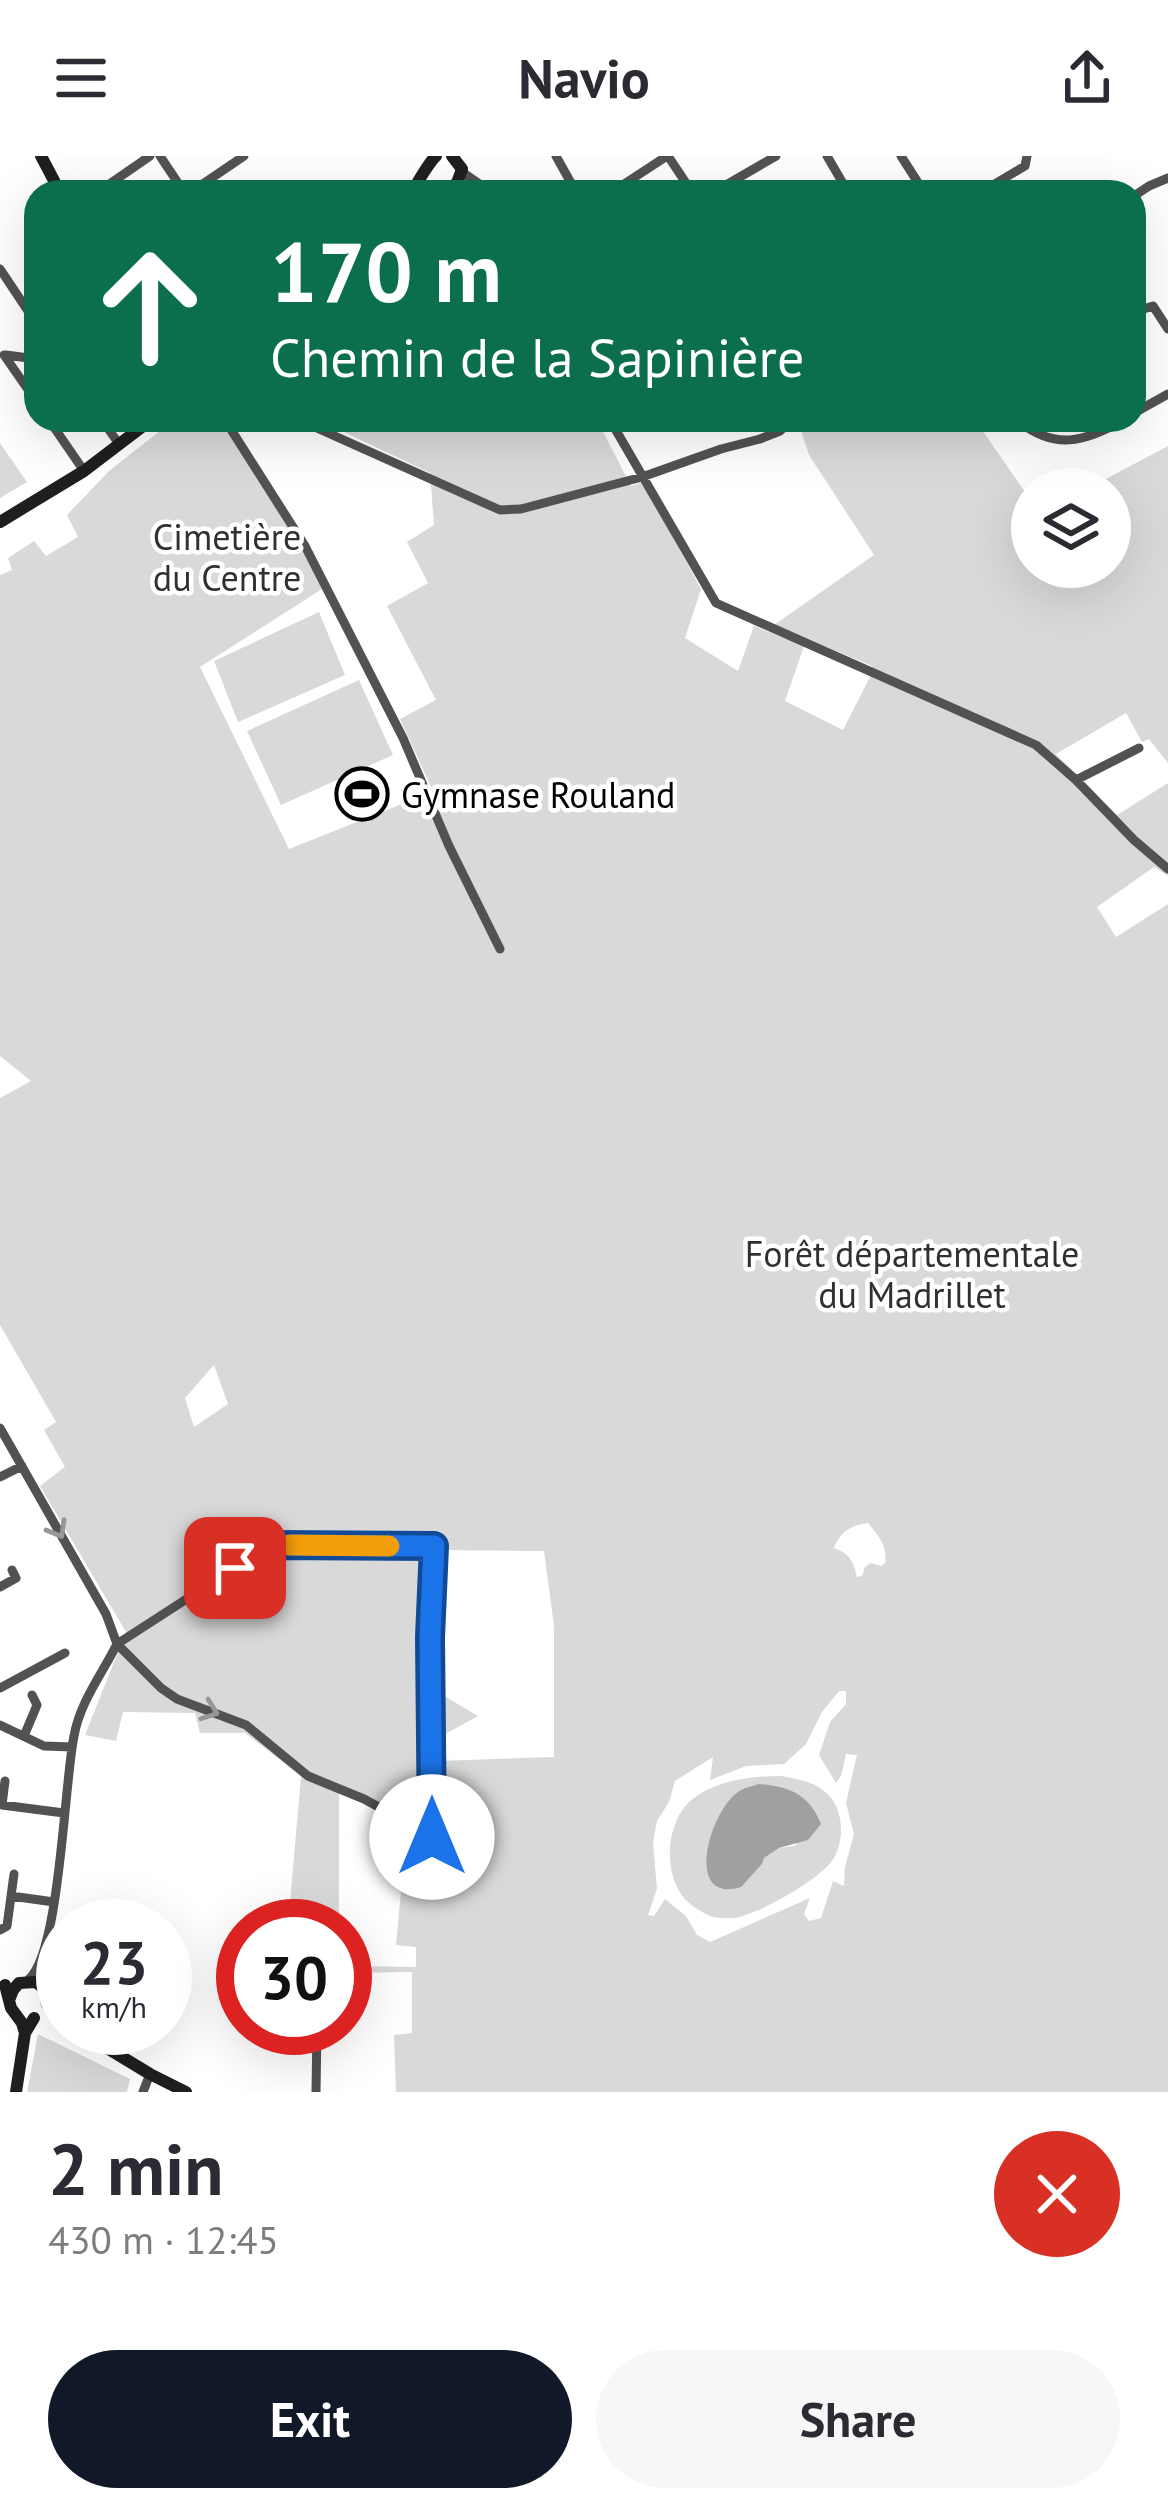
<!DOCTYPE html>
<meta charset="utf-8">
<style>
body{margin:0;font-family:"PT Sans",sans-serif;background:#f7f7f7;color:#2b2b33;height:100vh;display:flex;flex-direction:column;font-size:45px;white-space:nowrap}
*{box-sizing:border-box;margin:0}
p{font-size:39px;color:#7c7c81}
.icon{flex:none;width:66px;height:66px;fill:none;stroke:currentColor;stroke-width:2;stroke-linecap:round;stroke-linejoin:round}
.map{position:relative;height:1936px;overflow:hidden}
.details{display:flex;flex-direction:column;background:#fff;flex:1}
.details>*{flex:none}
.guide{position:absolute;left:24px;top:24px;width:1122px;height:252px;border-radius:36px;box-shadow:0 12px 48px #0002;background:#0b6e4f;color:#fff;overflow:hidden}
.buttons{position:absolute;left:1011px;top:312px;display:grid;gap:24px}
.buttons a{display:grid;place-items:center;width:120px;height:120px;border-radius:50%;background:#fff;box-shadow:0 12px 48px #0002;font-size:60px}
.speed{position:absolute;left:36px;top:1743px;display:flex;gap:24px;font-size:60px;font-weight:700;text-align:center}
.speed>*{display:grid;place-content:center;width:156px;height:156px;border-radius:50%;background:#fff;box-shadow:0 12px 48px #0002;line-height:1}
.speed small{font-size:30px;font-weight:400}
.speed .limit{border:18px solid #d22;background:#fff;color:#111}
.pin{position:absolute;display:grid;place-items:center;width:102px;height:102px;color:#fff;margin:-51px;border-radius:24px;box-shadow:0 6px 18px #0006}
.me{position:absolute;width:132px;margin:-66px;rotate:0deg;stroke-linejoin:round;filter:drop-shadow(0 0 9px #0008)}
.turn{display:flex;align-items:center;gap:42px;height:252px;padding:0 48px;font-size:54px}
.turn .icon{width:156px;height:156px;stroke-width:2.5}
.turn b{display:block;font-size:84px;line-height:102px}
.round{display:grid;place-items:center;flex:none;width:126px;height:126px;border-radius:63px;background:#f7f7f7}
.summary{display:flex;align-items:center;justify-content:space-between;height:204px;padding:0 48px}
h1{font-size:72px;font-weight:700;line-height:90px}
.cta{display:flex;gap:24px;margin-top:auto;padding:24px 48px}
.cta a{flex:1;height:138px;border-radius:72px;background:#111827;color:#fff;font-size:48px;font-weight:700;line-height:138px;text-align:center}
.cta a+a{background:#f7f7f7;color:#2b2b33}
header{display:flex;justify-content:space-between;align-items:center;height:156px;padding:0 48px;background:#fff;font-size:54px;font-weight:700}
.map>svg:first-child{display:block}
.green{fill:#d9d9d9;fill-rule:evenodd}
.water{fill:#a0a0a0}
.lines{fill:none;stroke-linecap:round;stroke-linejoin:round}
.street{stroke:#525252;stroke-width:9}
.secondary{stroke:#1f1f1f;stroke-width:12}
.oneway{stroke:#979797}
.route-casing{stroke:#114b97;stroke-width:30}
.route{stroke:#1a73e8;stroke-width:21}
.slow{stroke:#f59e0b;stroke-width:21}
.labels{text-anchor:middle;dominant-baseline:central;stroke-width:9;stroke-linejoin:round;paint-order:stroke}
.park-label{font-size:36px;fill:#303030;stroke:#fff}
.poi-label{font-size:36px;fill:#000;stroke:#fff;text-anchor:start}
</style>
<header><svg class="icon" aria-label="menu" viewBox="0 0 24 24"><path d="M4 6h16M4 12h16M4 18h16"/></svg>Navio<svg class="icon" aria-label="share" viewBox="0 0 24 24"><path d="M12 15V3M7 8l5-5 5 5M5 13v7h14v-7"/></svg></header>
<div class="map">
<svg width="1168" height="1936" viewBox="0 0 1168 1936">
<rect width="100%" height="100%" fill="#fff"/>
<path class="green" d="M174,264h48l82,127 21,40 -125,80 89,182 123,-49 20,-11 -32,-70 36,-19 -49,-94 41,-23 -21,-41 27,-17 -4,-52 -111,-53h278l34,66 12,-4 58,107 -16,49 53,33 16,-45 50,20 -19,55 58,29 27,-53 2,-11 -98,-41 100,-70 -65,-100 -10,-31 2,-4h174l57,82v65h78v-78h-23l81,-43v317l-19,-24 -7,3 -16,-29 -70,41 61,61 51,-32v93l-14,-9 -57,40 19,30 52,-33v1188h-772l-2,-57 18,-2v-61l-67,1v-7l71,1v-20l-20,-2 8,-86 19,-22 -60,-35 -24,-9v133h-51l13,-150 -56,-43h-45l-5,-20 -72,-1 -7,29 -31,-6 41,-103 -86,-146 25,-19 -21,-37 12,-8 -56,-97v-227l31,-17 -31,-25v-481l12,-5 -4,-12 26,-17 12,15 32,-19 -11,-22 42,-44zM214,1209l14,39 -34,23 -9,-29zM868,1367c10,13 20,22 17,40l-4,3 -10,-3 -6,4 -3,9 -5,1c-3,-15 -8,-24 -23,-29 6,-16 17,-23 34,-25zM438,1394l106,1 10,75v131l-116,4 -2,-22 42,-23 -44,-26zM839,1535h7v13l-16,18 -11,33 17,28 5,-7 5,-22 11,1 -11,48 8,31 -9,33 -1,19 -11,-5 -12,37 -12,3 -5,-7 6,-16 -100,44 -13,-7 -11,-19 -21,-17 -11,17 -6,-1 9,-26 -4,-46 4,-22 12,-19 6,-21 38,-24 -3,23 36,-14 38,-2 22,-20 16,-32z
M0,287l27,39 -27,16z
M319,456l26,63 -107,47 -24,-61z
M359,524l34,75 -112,50 -34,-74z
M781,1620c15,3 31,5 43,15 20,15 21,47 10,67 -11,20 -78,58 -101,60 -8,1 -20,0 -27,-4 -6,-3 -17,-10 -22,-16 -22,-26 -18,-80 10,-100 24,-18 58,-22 87,-22zM820,1668l-26,22 -15,2 -15,10 -2,6 -22,23 -19,2 -9,-6z
M38,1878l92,45 -3,13h-100z"/>
<path class="water" d="M759,1628c30,2 51,11 62,40l-13,16 -29,8 -15,10 -2,6 -21,23c-59,18 -31,-80 0,-97 6,-3 12,-4 18,-6z"/>
<g class="lines">
<path class="street" d="M160,0l24,36
M556,0l20,36
M668,0l24,36
M827,0l21,36
M901,0l23,36
M462,16l16,11 3,9
M98,36l52,-36
M191,36l53,-36
M612,36l55,-36
M714,36l62,-36
M981,36l44,-26 2,-10
M1134,40l15,-10 19,-8
M0,113l36,54
M1134,156l19,-6 15,23
M4,199l32,46
M6,199l30,4
M1134,257l34,-19
M49,264l35,51
M102,264l17,24
M225,264l80,126 98,192 46,108 51,103
M299,264l201,90 21,-1 121,-32 79,-28 39,-10 20,-8 11,-11
M610,264l106,183 320,142 40,35 58,60 34,29
M1017,264c38,31 67,22 107,0
M1076,624l63,-32
M0,1272l106,186 11,30 44,44 16,11 69,26 62,51 56,23 68,37 -1,-199 3,-91 -164,-1 -153,99
M0,1321l22,-11
M0,1431l16,-9 -4,-8
M0,1532l65,-35
M0,1569l44,21 28,1
M24,1580l13,-31 -5,-10
M5,1625l-3,24 62,8
M11,1740l43,6
M0,1774l7,-4 7,-52
M28,1824c32,-25 36,-196 46,-244 6,-34 28,-62 43,-92
M143,1936l7,-18
M316,1936l1,-64"/>
<path class="secondary" d="M41,0l19,36
M413,35c3,-7 18,-31 23,-35
M413,36l21,-6 14,3 9,-6 5,-14 -10,-13
M0,366l84,-51 67,-51
M5,1829l6,23 11,15 3,10
M10,1842l3,-8 6,-7 17,-1 7,6 4,16 12,15
M74,1872l76,46 36,18
M16,1936l9,-59 9,-15"/>
</g>
<defs><path id="oneway-chevron" d="M-2-3.5L2.5 0L-2 3.5" fill="none" stroke-width="1.6" stroke-linecap="round" stroke-linejoin="round" transform="scale(3)"/></defs>
<g class="oneway">
<use href="#oneway-chevron" transform="translate(58 1374) rotate(60)"/>
<use href="#oneway-chevron" transform="translate(210 1555) rotate(20)"/>
</g>
<g class="lines">
<g class="route-casing">
<path id="route" d="M235,1412l35,-23 164,1 -4,91 2,200"/>
</g>
<use href="#route" class="route"/>
<path class="slow" d="M290,1389l99,1"/>
</g>
<defs>
<g id="stadium-ring" transform="scale(2.7)"><circle r="9.5" fill="#fff" stroke="#000" stroke-width="1.5"/><path d="M0-5a6.5 5 0 1 0 0 10a6.5 5 0 1 0 0-10ZM-3.5-1.8h7v3.6h-7Z" fill="#000"/></g>
</defs>
<g fill-rule="evenodd">
<use href="#stadium-ring" x="362" y="638"/>
</g>
<g class="labels">
<g class="park-label">
<text x="227" y="380">Cimetière<tspan x="227" dy="41">du Centre</tspan></text>
<text x="912" y="1097">Forêt départementale<tspan x="912" dy="41">du Madrillet</tspan></text>
</g>
<g class="poi-label">
<text x="401" y="638">Gymnase Rouland</text>
</g>
</g>
</svg>
<div class="buttons">
<a><svg class="icon" aria-label="layers" viewBox="0 0 24 24"><path d="M12 4l9 5-9 5-9-5zM3 14l9 5 9-5"/></svg></a>
</div>
<div class="speed"><div>23<small>km/h</small></div><div class="limit">30</div></div>
<div class="pin" style="left:235px;top:1412px;background:#d93025"><svg class="icon" aria-label="arrive" viewBox="0 0 24 24"><path d="M6 21V4h12l-3 4 3 4H6"/></svg></div>
<svg class="me" style="left:432px;top:1681px" viewBox="-20 -20 40 40"><circle r="19" fill="#fff"/><path d="M0-13L10 11 0 6-10 11z" fill="#1a73e8"/></svg>
<div class="guide">
<div class="turn"><svg class="icon" aria-label="ahead" viewBox="0 0 24 24"><path d="M12 20V5M6 11l6-6 6 6"/></svg><div><b>170 m</b>Chemin de la Sapinière</div></div>
</div>
</div>
<section class="details">
<div class="summary"><div><h1>2 min</h1><p>430 m · 12:45</p></div><a class="round" style="background:#d93025;color:#fff"><svg class="icon" aria-label="close" viewBox="0 0 24 24"><path d="M6 6l12 12M18 6L6 18"/></svg></a></div>
<div class="cta"><a>Exit</a><a>Share</a></div>
</section>
